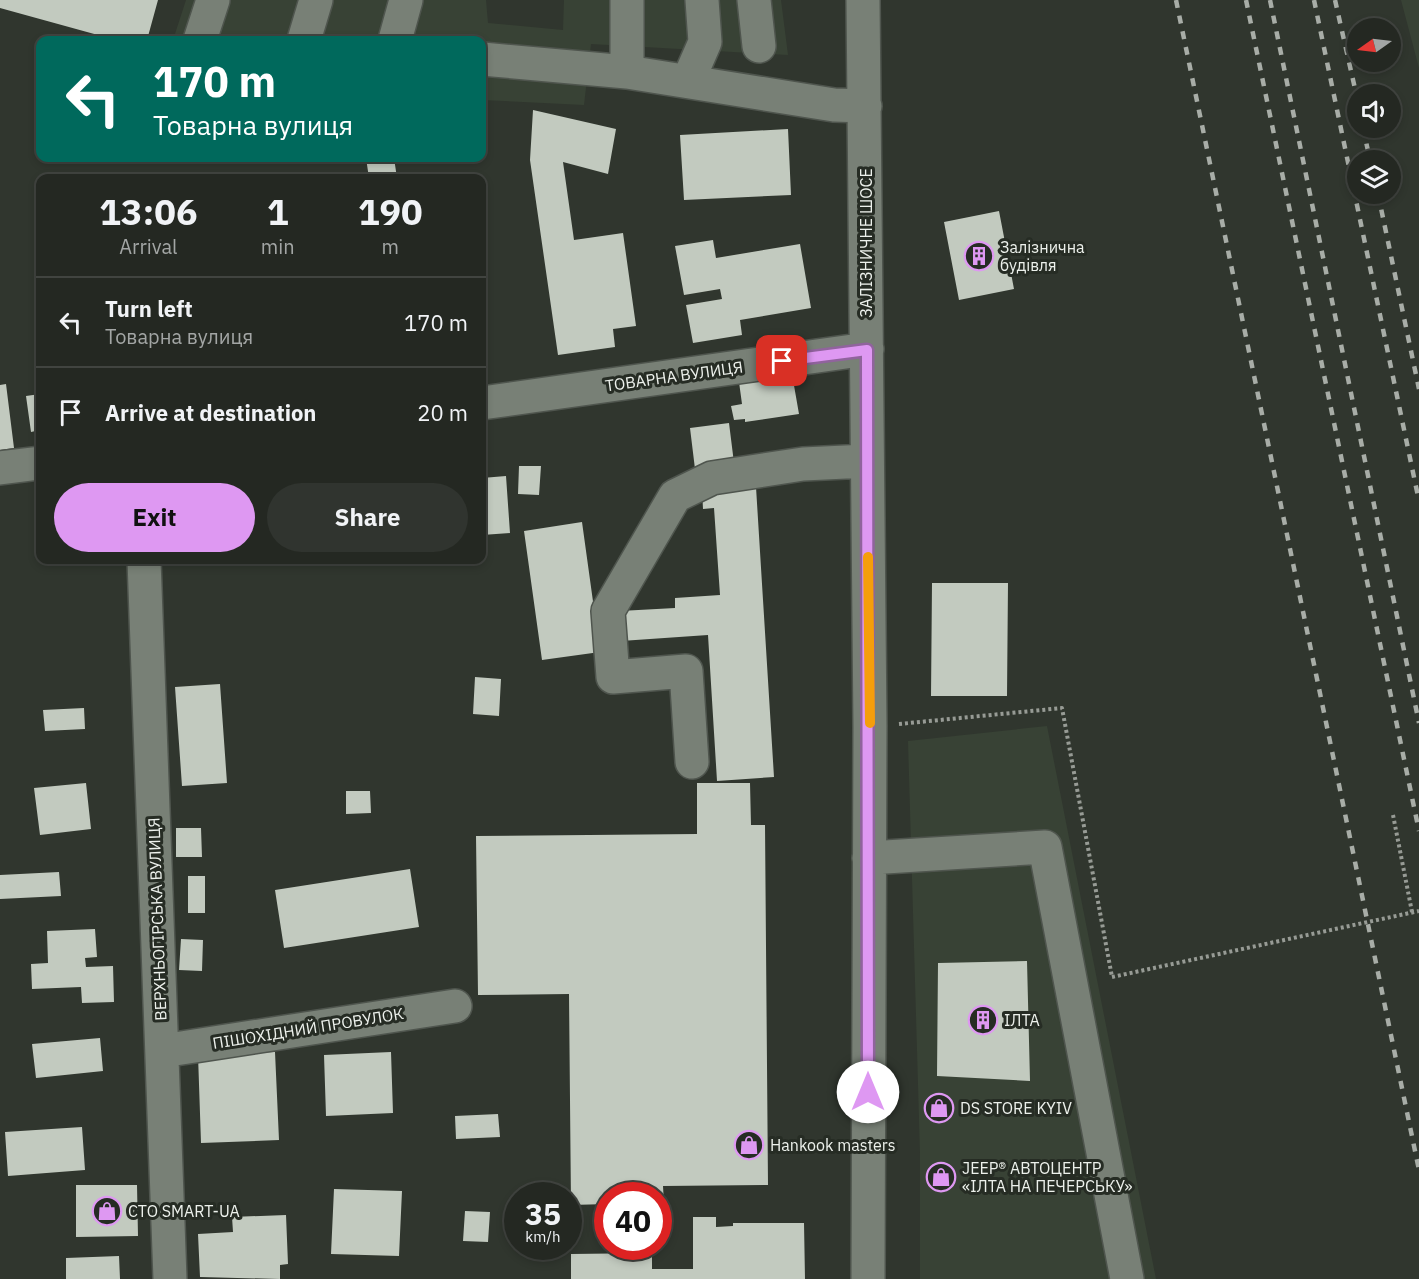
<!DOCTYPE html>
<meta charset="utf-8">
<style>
body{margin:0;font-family:"IBM Plex Sans",sans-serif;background:#30342f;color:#f1f3f6;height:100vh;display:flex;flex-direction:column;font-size:22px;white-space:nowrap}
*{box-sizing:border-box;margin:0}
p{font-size:20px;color:#a3a6a5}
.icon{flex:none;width:33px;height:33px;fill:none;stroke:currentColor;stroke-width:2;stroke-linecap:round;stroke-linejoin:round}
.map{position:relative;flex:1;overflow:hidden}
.sheet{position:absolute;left:36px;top:174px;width:450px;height:390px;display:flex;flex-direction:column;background:#242822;border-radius:12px;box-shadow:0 3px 9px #0003,0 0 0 2px #414440}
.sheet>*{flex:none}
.banner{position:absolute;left:36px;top:36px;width:450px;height:126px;border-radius:12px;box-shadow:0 3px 9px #0003,0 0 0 2px #414440;background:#00695c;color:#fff;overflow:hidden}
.needle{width:39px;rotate:256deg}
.tools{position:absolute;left:1347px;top:18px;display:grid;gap:12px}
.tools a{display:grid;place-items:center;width:54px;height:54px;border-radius:50%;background:#242822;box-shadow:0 3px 9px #0003,0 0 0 2px #414440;font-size:30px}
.speed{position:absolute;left:504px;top:1182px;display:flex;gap:12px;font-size:30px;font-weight:700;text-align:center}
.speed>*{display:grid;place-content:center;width:78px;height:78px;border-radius:50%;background:#242822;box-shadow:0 3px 9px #0003,0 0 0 2px #414440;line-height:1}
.speed small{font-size:15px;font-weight:400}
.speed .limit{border:9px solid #d22;background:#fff;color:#111}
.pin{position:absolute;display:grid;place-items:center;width:51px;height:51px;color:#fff;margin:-26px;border-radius:12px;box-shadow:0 3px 9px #0006}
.me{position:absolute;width:66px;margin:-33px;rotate:0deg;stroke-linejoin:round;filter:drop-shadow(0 0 4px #0008)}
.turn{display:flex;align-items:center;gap:21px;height:126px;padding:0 18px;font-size:27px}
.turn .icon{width:78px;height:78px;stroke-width:2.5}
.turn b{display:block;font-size:42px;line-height:51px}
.eta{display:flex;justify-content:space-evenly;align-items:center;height:102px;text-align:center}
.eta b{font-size:36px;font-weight:700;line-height:42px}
.cta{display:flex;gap:12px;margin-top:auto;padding:12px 18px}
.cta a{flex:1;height:69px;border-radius:36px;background:#de98f2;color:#111;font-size:24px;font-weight:700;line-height:69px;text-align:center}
.cta a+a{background:#30342f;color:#f1f3f6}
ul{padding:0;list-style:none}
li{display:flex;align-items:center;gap:18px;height:90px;padding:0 18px;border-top:2px solid #414440}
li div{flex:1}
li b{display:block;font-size:22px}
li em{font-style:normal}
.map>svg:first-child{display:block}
.built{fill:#384235}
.building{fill:#c2cabf}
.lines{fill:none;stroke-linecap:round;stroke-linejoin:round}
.minor-casing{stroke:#4f554e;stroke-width:36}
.path{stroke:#979b95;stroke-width:4;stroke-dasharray:3 3;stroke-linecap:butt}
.minor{stroke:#788076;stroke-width:33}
.rail{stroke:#a8ada7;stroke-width:4.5;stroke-dasharray:8 8;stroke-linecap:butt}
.path-bridge{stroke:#979b95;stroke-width:4;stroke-dasharray:3 3;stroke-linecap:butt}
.route-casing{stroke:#90639d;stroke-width:15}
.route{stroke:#de98f2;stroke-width:10}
.slow{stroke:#f59e0b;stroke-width:10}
.labels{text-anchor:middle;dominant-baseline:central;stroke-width:6;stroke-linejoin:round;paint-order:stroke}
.street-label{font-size:16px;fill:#edf1ec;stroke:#262c24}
.poi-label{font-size:16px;fill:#edf1ec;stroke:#262c24;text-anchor:start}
</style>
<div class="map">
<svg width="1419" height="1279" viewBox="0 0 1419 1279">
<rect width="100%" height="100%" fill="#30362e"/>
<path class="built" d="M186,0h300l2,23 75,7 1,-30h217l7,55 -197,-11 -7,61 -102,-5v-60h-309z
M1401,0h18v68z
M1047,726l109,553h-236v-126l-12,-412z"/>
<path class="building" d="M0,0h158l-11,40h-31l-116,-32z
M533,110l83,19 -8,45 -45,-12 11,78 49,-7 13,93 -23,3 2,18 -57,8 -28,-195z
M788,129l3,66 -107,5 -4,-65z
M366,158h28l3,20h-28z
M999,211l15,78 -55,11 -15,-78z
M713,240l3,18 84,-14 11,64 -71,12 2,15 -49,8 -7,-38 36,-6 -2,-10 -36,6 -9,-49z
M792,374l7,40 -54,8v-3l-11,1 -3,-14 11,-2 -3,-22z
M6,384l8,64 -14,2v-65z
M40,394v36l-9,2 -5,-36z
M729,423l5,40 -39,6 -5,-41z
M519,466h22l-2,29 -21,-1z
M506,476l4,57 -28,2v-57z
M756,487l18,290 -57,4 -9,-146 -87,6 -1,-30 55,-3v-10l45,-3 -6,-87 -11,1 -1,-19z
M37,492h3v34h-2z
M582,522l18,130 -58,8 -18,-129z
M932,583h76l-1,113h-76z
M475,677l26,2 -2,37 -26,-2z
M220,684l7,99 -45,3 -7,-99z
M84,708l1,21 -40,2 -2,-21z
M86,783l5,46 -51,6 -6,-47z
M697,783h53l1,42h14l3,360 -105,1 1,18h-6v-8h-50v8l-37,1 -2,-211 -91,1 -2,-159 221,-2z
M346,791h24l1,22 -25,1z
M176,828h25l1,29h-26z
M410,869l9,58 -135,21 -9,-58z
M59,872l2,24 -61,3v-24z
M188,876h17v37h-17z
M95,929l2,28 -12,1 1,9 27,-1 1,36 -32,1 -1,-16 -49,2 -1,-25 17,-1 -1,-32z
M181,939l22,1 -1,31 -23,-1z
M1027,961l3,120 -93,-5 1,-113z
M100,1038l3,33 -67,7 -4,-34z
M275,1052l4,88 -78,3 -3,-88z
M391,1052l2,61 -67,3 -2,-61z
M498,1114l2,23 -44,2 -1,-23z
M82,1127l3,43 -77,6 -3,-44z
M76,1185h61l1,51 -62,1z
M334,1189l68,2 -3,65 -68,-2z
M465,1211l25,1 -2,30 -25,-1z
M286,1215l2,49 -8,1v14l-80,-2 -2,-43 35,-2 -1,-15z
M693,1217h23v10l17,-1v-3h71l1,56h-234v-25l81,-1v16h41z
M119,1256l1,23h-54v-21z"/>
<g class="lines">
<g class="minor-casing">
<path id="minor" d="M754,0l5,46
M863,0l7,726 -2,553
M200,40l13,-40
M304,40l12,-40
M395,40l11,-40
M482,59l145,13 207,33 31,1
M627,72v-72
M688,81l17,-39 -3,-42
M482,403l385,-54
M0,468l40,-5
M144,560l26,719
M692,762l-6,-91 -73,6 -5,-66 67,-115 37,-18 91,-14 64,-3
M869,858l176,-11 82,432
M162,1051l293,-45"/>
</g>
<path class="path" d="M899,724l163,-16 50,269
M1393,815l19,97"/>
<use href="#minor" class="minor"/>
<path class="rail" d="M1176,0l243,1170
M1246,0l173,831
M1270,0l149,723
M1314,0l105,501
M1335,0l23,102
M1363,128l7,32
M1378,194l41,195"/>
<path class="path-bridge" d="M1112,977l307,-66"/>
</g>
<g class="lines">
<g class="route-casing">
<path id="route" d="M782,361l85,-11 1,742"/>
</g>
<use href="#route" class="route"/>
<path class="slow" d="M868,557l2,166"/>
</g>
<defs>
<g id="building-ring" transform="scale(1.5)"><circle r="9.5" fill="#262c24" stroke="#de98f2" stroke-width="1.5"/><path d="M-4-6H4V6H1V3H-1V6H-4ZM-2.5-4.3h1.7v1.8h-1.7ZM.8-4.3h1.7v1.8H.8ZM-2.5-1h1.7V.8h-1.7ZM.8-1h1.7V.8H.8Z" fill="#de98f2"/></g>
<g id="shop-ring" transform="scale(1.5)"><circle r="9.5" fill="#262c24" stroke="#de98f2" stroke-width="1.5"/><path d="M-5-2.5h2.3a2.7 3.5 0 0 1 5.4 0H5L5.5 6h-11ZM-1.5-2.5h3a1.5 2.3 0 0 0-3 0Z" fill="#de98f2"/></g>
</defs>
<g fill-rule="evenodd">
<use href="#building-ring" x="979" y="256"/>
<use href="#building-ring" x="983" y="1020"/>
<use href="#shop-ring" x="939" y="1108"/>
<use href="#shop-ring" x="749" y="1145"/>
<use href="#shop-ring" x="941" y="1177"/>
<use href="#shop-ring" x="107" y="1211"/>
</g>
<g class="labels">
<g class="street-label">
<text transform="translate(866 243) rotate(-90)">ЗАЛІЗНИЧНЕ ШОСЕ</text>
<text transform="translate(674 376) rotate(-8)">ТОВАРНА ВУЛИЦЯ</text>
<text transform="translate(157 919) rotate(-92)">ВЕРХНЬОГІРСЬКА ВУЛИЦЯ</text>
<text transform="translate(308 1028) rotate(-9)">ПІШОХІДНИЙ ПРОВУЛОК</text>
</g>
<g class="poi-label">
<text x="1000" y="247">Залізнична<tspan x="1000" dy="18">будівля</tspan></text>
<text x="1004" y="1020">ІЛТА</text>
<text x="960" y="1108">DS STORE KYIV</text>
<text x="770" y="1145">Hankook masters</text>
<text x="962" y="1168">JEEP® АВТОЦЕНТР<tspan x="962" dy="18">«ІЛТА НА ПЕЧЕРСЬКУ»</tspan></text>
<text x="128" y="1211">СТО SMART-UA</text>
</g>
</g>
</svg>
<div class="tools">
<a><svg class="needle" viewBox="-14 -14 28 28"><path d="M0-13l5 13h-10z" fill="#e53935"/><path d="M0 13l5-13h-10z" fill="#a3a6a5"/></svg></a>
<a><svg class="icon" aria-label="sound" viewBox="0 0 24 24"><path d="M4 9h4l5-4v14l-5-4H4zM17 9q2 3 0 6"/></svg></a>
<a><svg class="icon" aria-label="layers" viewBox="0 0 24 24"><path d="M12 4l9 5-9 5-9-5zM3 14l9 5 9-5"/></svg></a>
</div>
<div class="speed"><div>35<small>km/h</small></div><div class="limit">40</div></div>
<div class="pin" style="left:782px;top:361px;background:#d93025"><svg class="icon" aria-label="arrive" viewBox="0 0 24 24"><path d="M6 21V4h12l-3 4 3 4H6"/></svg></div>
<svg class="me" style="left:868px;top:1092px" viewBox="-20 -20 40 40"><circle r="19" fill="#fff"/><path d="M0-13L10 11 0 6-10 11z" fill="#de98f2"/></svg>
<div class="banner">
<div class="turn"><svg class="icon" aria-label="left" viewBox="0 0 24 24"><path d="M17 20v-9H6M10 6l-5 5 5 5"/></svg><div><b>170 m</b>Товарна вулиця</div></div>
</div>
<section class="sheet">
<div class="eta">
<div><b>13:06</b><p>Arrival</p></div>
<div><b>1</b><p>min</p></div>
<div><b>190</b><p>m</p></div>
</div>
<ul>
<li><svg class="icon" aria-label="left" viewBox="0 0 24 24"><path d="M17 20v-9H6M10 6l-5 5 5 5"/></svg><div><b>Turn left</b><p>Товарна вулиця</p></div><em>170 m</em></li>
<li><svg class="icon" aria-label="arrive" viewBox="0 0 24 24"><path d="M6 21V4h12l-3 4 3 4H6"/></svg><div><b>Arrive at destination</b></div><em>20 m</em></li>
</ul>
<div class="cta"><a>Exit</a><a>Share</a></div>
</section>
</div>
